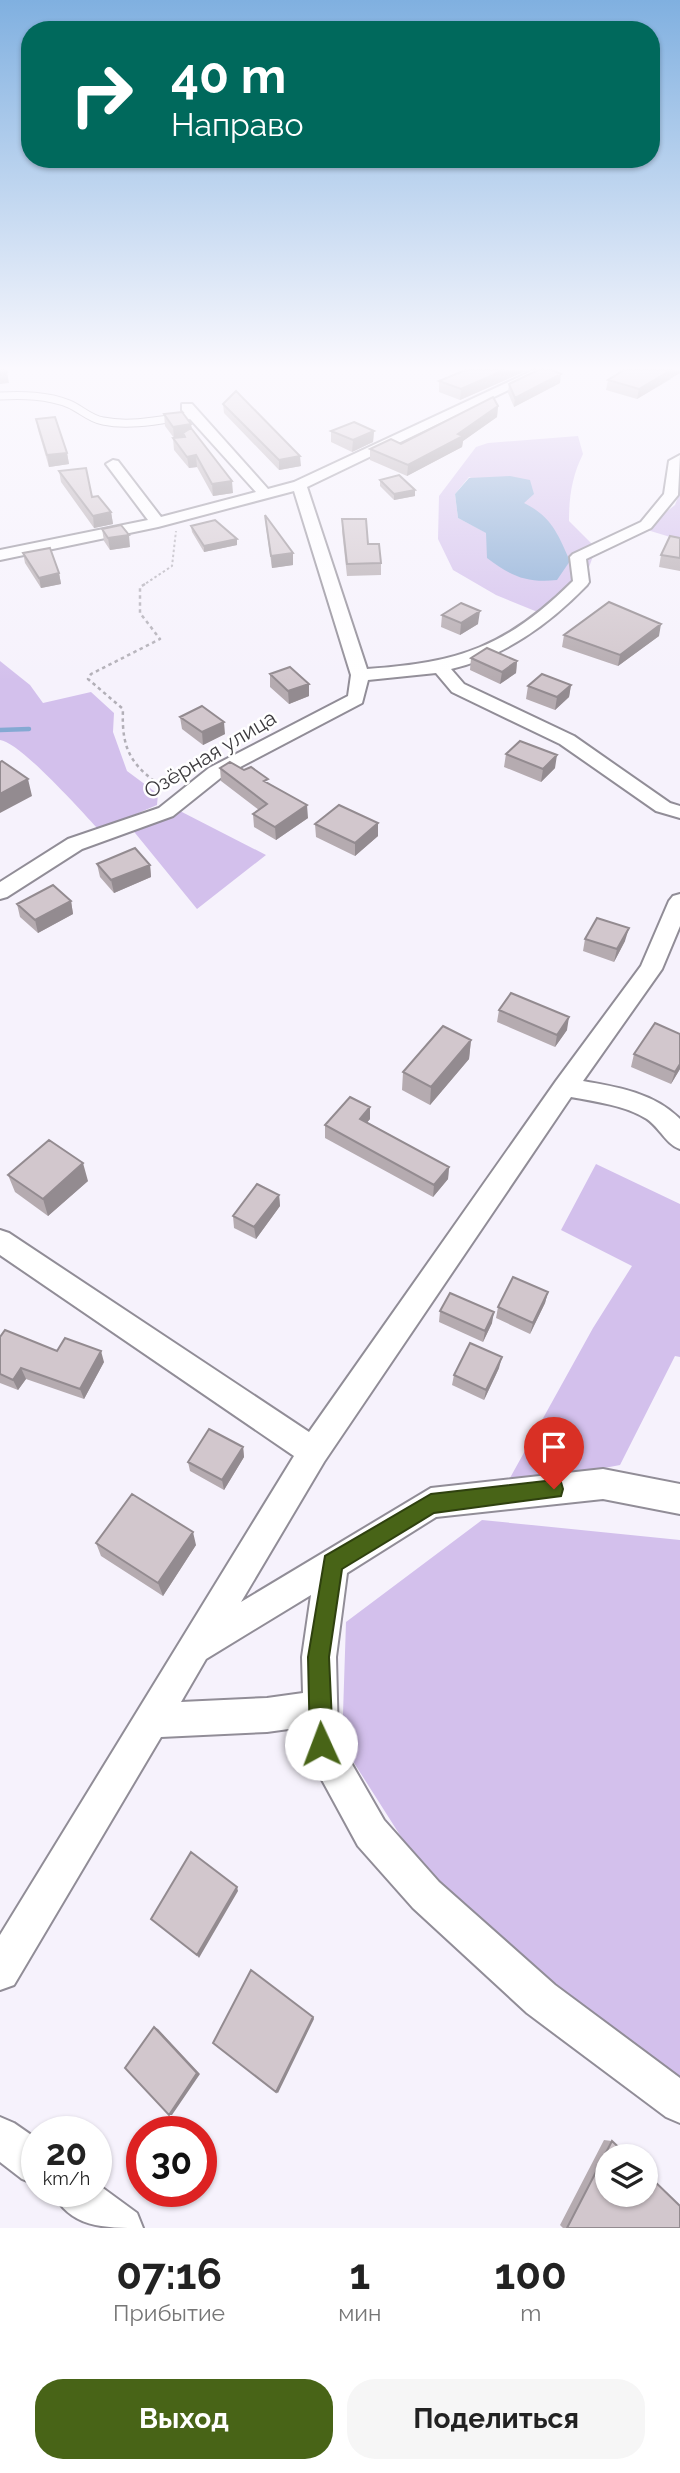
<!DOCTYPE html>
<html lang="ru">
<meta charset="utf-8">
<style>
body{margin:0;font-family:Raleway,sans-serif;background:#f6f6f6;color:#222;height:100vh;display:flex;flex-direction:column;font-size:26px;white-space:nowrap}
*{box-sizing:border-box;margin:0}
p{font-size:23px;color:#767676}
.icon{flex:none;width:38px;height:38px;fill:none;stroke:currentColor;stroke-width:2;stroke-linecap:round;stroke-linejoin:round}
.map{position:relative;height:2228px;overflow:hidden}
.drawer{display:flex;flex-direction:column;background:#fff;flex:1}
.drawer>*{flex:none}
.hud{position:absolute;left:21px;top:21px;width:639px;height:147px;border-radius:28px;box-shadow:0 2px 5px #0004;background:#00695c;color:#fff;overflow:hidden}
.fabs{position:absolute;left:595px;top:2144px;display:grid;gap:14px}
.fabs a{display:grid;place-items:center;width:63px;height:63px;border-radius:50%;background:#fff;box-shadow:0 2px 5px #0004;font-size:35px}
.speed{position:absolute;left:21px;top:2116px;display:flex;gap:14px;font-size:35px;font-weight:700;text-align:center}
.speed>*{display:grid;place-content:center;width:91px;height:91px;border-radius:50%;background:#fff;box-shadow:0 2px 5px #0004;line-height:1}
.speed small{font-size:18px;font-weight:400}
.speed .limit{border:10px solid #d22;background:#fff;color:#111}
.pin{position:absolute;display:grid;place-items:center;width:60px;height:60px;color:#fff;margin:-72px -30px;border-radius:50% 50% 50% 0;rotate:-45deg;box-shadow:0 0 7px #0007}
.pin .icon{rotate:45deg}
.me{position:absolute;width:77px;margin:-38px;rotate:358deg;stroke-linejoin:round;filter:drop-shadow(0 0 5px #0008)}
.turn{display:flex;align-items:center;gap:24px;height:147px;padding:0 35px;font-size:32px}
.turn .icon{width:91px;height:91px;stroke-width:2.5}
.turn b{display:block;font-size:49px;line-height:60px}
.eta{display:flex;justify-content:space-evenly;align-items:center;height:119px;text-align:center}
.eta b{font-size:42px;font-weight:700;line-height:49px}
.action{display:flex;gap:14px;margin-top:auto;padding:14px 35px}
.action a{flex:1;height:80px;border-radius:28px;background:#486417;color:#fff;font-size:28px;font-weight:700;line-height:80px;text-align:center}
.action a+a{background:#f6f6f6;color:#222}
.map>svg:first-child{display:block}
.green{fill:#d3c0ec;fill-rule:evenodd}
.water{fill:#85a9d3}
.lines{fill:none;stroke-linecap:round;stroke-linejoin:round}
.stream{stroke:#85a9d3;stroke-width:4.5}
.lane-casing{stroke:#918d97;stroke-width:9}
.street-casing{stroke:#918d97;stroke-width:4}
.path-far1{stroke:#b2afb7;stroke-width:2;stroke-dasharray:2.5 2.5;stroke-linecap:butt}
.path{stroke:#b2afb7;stroke-width:2.5;stroke-dasharray:3.5 3.5;stroke-linecap:butt}
.lane{stroke:#fff;stroke-width:7}
.street{fill:#fff;fill-rule:evenodd}
.wall{fill:#b5abb0}
.shaded-wall{fill:#938b90}
.building{fill:#d2c7cd;stroke:#938b90;stroke-width:2}
.route{fill:#486417;stroke:#2f410f;stroke-width:2}
.labels{text-anchor:middle;dominant-baseline:central;stroke-width:5;stroke-linejoin:round;paint-order:stroke}
.far-street-label{font-size:21px;fill:#3c3a3e;stroke:#fff}
</style>
<div class="map">
<svg width="680" height="2228" viewBox="0 0 680 2228">
<rect width="100%" height="100%" fill="#f6f2fc"/>
<path class="green" d="M578,436l5,18c-11,22 -14,43 -14,67l27,27 -8,22 -48,43 -44,-18 -43,-25 -15,-31 1,-43 37,-49 12,-4zM469,477l54,26 -36,55v-25l-29,-15 -3,-24z
M680,492v48l-36,-11 31,-24z
M0,661l30,24 13,18 48,-11 23,21 -1,19 14,39 31,23 -1,11 -58,25c-17,-18 -79,-88 -99,-90z
M178,810l88,45 -69,54 -66,-81z
M596,1164l84,40v153l-5,-1 -55,109 -115,22 88,-159 39,-62 -71,-36z
M482,1520l198,20v566l-254,-230 -84,-132 4,-122z"/>
<path class="water" d="M510,476l20,4 4,14 -10,9c27,13 34,31 46,58l-13,19c-31,3 -46,-4 -70,-22l-1,-25 -28,-15 -3,-24 14,-16z"/>
<g class="lines">
<path class="stream" d="M0,730l29,-1"/>
<g class="lane-casing">
<path id="lane" d="M0,396c23,-1 47,-1 69,8 12,5 21,15 34,17 29,6 61,-2 91,-6"/>
</g>
<g class="street-casing">
<path id="street" d="M534,370h16l-243,117 60,182c91,-6 140,-22 206,-88l-3,-24 3,-3 68,-32 23,-28 5,-33 11,-6 -2,40 -27,33 -65,31 3,23 -2,3c-39,40 -82,71 -136,84l13,15 110,52 96,67 10,3v12l-24,-7 -96,-67 -108,-52 -16,-19 -68,7 -6,23 -139,73 -50,40 -91,33 -75,48 -7,2v-17l68,-43 91,-31 50,-40 139,-72 3,-21 -57,-184 -136,36 -158,33v-10l148,-30 -42,-56 7,-4 5,1 43,56 95,-25 -74,-82v-6h10l76,85 26,-7z
M680,894v32l-18,43 -79,112c35,6 71,12 97,38v30c-14,-5 -20,-21 -33,-30 -23,-14 -50,-17 -76,-22l-247,365 -83,140 190,-114 172,-19 77,15v30l-77,-15 -167,18 -89,56 -11,84 2,83 46,80 55,62 116,103 125,93v45l-14,-6 -139,-104 -114,-105 -55,-62 -49,-90 -5,-12 -1,-17 -36,5 -106,5 -147,248 -14,5v-55l294,-479 -294,-201v-25l9,3 300,199 247,-351 85,-115 28,-65 4,-5zM311,1595l-9,62 1,36 -36,5 -86,4 25,-43z
M0,2117l14,6 23,16v46l-15,-6 -22,-17z
M96,2183l41,30 6,15c-40,0 -73,0 -91,-37h44z"/>
</g>
<path class="path-far1" d="M142,586l30,-20 4,-35"/>
<path class="path" d="M145,584l-5,3v26l20,26 -69,35 -3,5 35,30c-2,44 10,58 45,82"/>
<use href="#lane" class="lane"/>
<use href="#street" class="street"/>
</g>
<path class="wall" d="M466,370h62l-68,30 -21,-8v-11z
M671,379l-34,20 -31,-9 2,-10z
M560,383l-46,24 -6,-14 1,-9z
M223,404l78,62 -22,4 -55,-57z
M498,406l-1,11 -34,24 -1,6 -55,29 -37,-16v-11l31,-5z
M164,414l27,10 1,5 41,64 -20,3 -16,-29 -8,1 -15,-18 -1,-12h1l-9,-12z
M36,419l31,34 2,11 -20,3 -11,-37z
M331,431h43l-1,11 -21,10 -21,-10z
M59,471l52,41 2,12 -19,4 -33,-46z
M380,480l35,10v6l-21,4 -14,-14z
M265,515l28,38v12l-21,3 -6,-41z
M342,519l26,25 13,19v12l-34,1 -5,-45z
M191,526l46,13v6l-33,7 -12,-20z
M102,529l28,18 -20,3 -6,-9z
M680,538v33l-21,-4 2,-12z
M23,553l36,20 2,11 -20,4 -16,-25z
M442,615l36,9 -18,11 -19,-8z
M564,635l95,1 -41,30 -56,-19z
M471,658l46,3 -1,12 -16,11 -30,-14z
M270,674l39,10v12l-20,8 -19,-17z
M571,685l-2,12 -14,13 -29,-11 2,-13z
M180,717l45,17 -22,11 -21,-16z
M506,754l49,14 -14,14 -37,-15z
M220,768l48,15 40,35 -32,22 -22,-13 -1,-13 6,-4 -38,-29z
M315,824l63,12 -23,20 -39,-19z
M97,864l53,1 1,12 -37,16 -14,-16z
M71,901l2,13 -35,19 -18,-16 -3,-13z
M585,939l40,2 -11,21 -31,-11z
M499,1010l68,20 -12,17 -58,-25z
M680,1034v35l-9,15 -40,-17 3,-13z
M471,1040l-2,19 -39,46 -28,-15 1,-18z
M370,1107v12l-3,3 82,45 -1,12 -15,18 -108,-59v-13z
M8,1175l80,6 -40,35 -33,-24z
M279,1195l1,11 -24,33 -22,-11 -1,-12z
M548,1292l-3,11 -15,31 -34,-16 2,-11z
M440,1311l52,12 -9,19 -44,-20z
M0,1337l57,14 47,11 -20,37 -58,-20 -8,11 -18,-7z
M499,1368l-15,32 -32,-15 2,-10z
M243,1447l1,10 -20,33 -34,-19 -2,-9z
M96,1543l100,2 -33,51 -62,-40z
M604,2140l8,1 68,87h-117l-3,-3z"/>
<path class="shaded-wall" d="M504,370h24l-68,30 1,-11z
M671,370h9v3l-43,26 2,-10z
M7,372l2,11 -9,1v-11z
M561,374l-1,9 -46,24 1,-9z
M498,406l-1,11 -34,24 -1,6 -55,29 1,-11 50,-31z
M191,424l1,11 -9,-2v4l-9,1 -1,-11z
M374,431l-1,11 -21,10 1,-12z
M67,453l2,11 -20,3 -2,-12z
M196,455l1,12 -8,1 -2,-11z
M300,456l1,10 -22,4v-10z
M232,481l1,12 -20,3 -1,-12z
M415,490v6l-21,4v-6z
M111,512l2,12 -19,4 -1,-12z
M129,535l1,12 -20,3 -2,-12z
M237,539v6l-33,7v-6z
M293,553v12l-21,3 -1,-12z
M59,573l2,11 -20,4 -2,-10z
M480,611l-2,13 -18,11 1,-12z
M661,624l-2,12 -41,30 2,-11z
M517,661l-1,12 -16,11 2,-12z
M309,684v12l-20,8 -1,-13z
M571,685l-2,12 -14,13 2,-13z
M224,722l1,12 -22,11 -1,-13z
M557,755l-2,13 -14,14 2,-13z
M28,779l4,17 -32,17v-19z
M307,805l1,13 -32,22 -1,-13z
M378,823v13l-23,20v-13z
M150,865l1,12 -37,16 -3,-13z
M71,901l2,13 -35,19 -3,-13z
M629,928l-4,13 -11,21 3,-13z
M569,1017l-2,13 -12,17 2,-12z
M471,1040l-2,19 -39,46 1,-18z
M680,1064v5l-9,15 4,-12z
M370,1107v12l-10,12v-12z
M83,1163l5,18 -40,35 -5,-17z
M449,1167l-1,12 -15,18 1,-12z
M279,1195l1,11 -24,33 -2,-12z
M548,1292l-3,11 -15,31 3,-11z
M494,1312l-2,11 -9,19 2,-11z
M101,1351l3,11 -20,37 -4,-10z
M502,1357l-3,11 -15,32 2,-10z
M21,1368l5,11 -8,11 -5,-10z
M243,1447l1,10 -20,33 -2,-10z
M193,1532l3,13 -33,51 -5,-13z
M237,1887l1,4 -39,67 -2,-3z
M313,2017l1,2 -36,74 -2,-1z
M154,2027l4,2 42,45 -28,41h-3z"/>
<path class="building" d="M0,370h6l1,2 -7,1z
M466,370h38l-43,19 -22,-8z
M538,370h14l9,4 -46,24 -6,-14z
M624,370h47l-32,19 -31,-9z
M236,391l64,65 -21,4 -56,-56z
M493,397l5,9 -40,28 5,2 -55,29 -38,-16 21,-10 10,5z
M182,412l9,12 -18,3 -9,-13z
M55,417l12,36 -20,2 -11,-36z
M354,422l20,9 -21,9 -22,-9z
M191,428l41,53 -20,3 -16,-29 -9,2 -14,-19 12,-1 -2,-4z
M86,468l6,29 6,-1 13,16 -18,4 -34,-45z
M399,475l16,15 -21,4 -14,-14z
M265,515l28,38 -22,3z
M342,519h24l2,25h11l2,19 -34,1z
M215,520l22,19 -33,7 -13,-20z
M121,525l8,10 -21,3 -6,-9z
M670,536l10,2v20l-19,-3z
M50,548l9,25 -20,5 -16,-25z
M609,602l52,22 -41,31 -56,-20z
M461,603l19,8 -19,12 -19,-8z
M487,648l30,13 -15,11 -31,-14z
M290,667l19,17 -21,7 -18,-17z
M542,674l29,11 -14,12 -29,-11z
M202,706l22,16 -22,10 -22,-15z
M520,741l37,14 -14,14 -37,-15z
M2,761l26,18 -28,15v-32z
M230,762l14,8 7,-3 17,12 -4,2 43,24 -32,22 -22,-13 14,-10 -47,-36z
M339,805l39,18 -23,20 -40,-19z
M135,848l15,17 -39,15 -14,-16z
M53,885l18,16 -36,19 -18,-16z
M597,918l32,10 -12,21 -32,-10z
M511,993l58,24 -12,18 -58,-25z
M655,1023l25,11v30l-5,8 -41,-18z
M443,1026l28,14 -40,47 -28,-15z
M350,1097l20,10 -10,12 89,48 -15,18 -109,-60z
M49,1140l34,23 -40,36 -35,-24z
M257,1184l22,11 -25,32 -21,-11z
M513,1277l35,15 -15,31 -35,-16z
M450,1293l44,19 -9,19 -45,-20z
M5,1330l52,21 8,-13 36,13 -21,38 -59,-21 -8,12 -13,-6v-37z
M470,1343l32,14 -16,33 -32,-15z
M209,1429l34,18 -21,33 -34,-18z
M132,1494l61,38 -35,51 -62,-40z
M191,1852l46,35 -40,68 -46,-36z
M251,1970l62,47 -37,75 -63,-49z
M154,2027l43,46 -28,42 -44,-47z
M612,2141l16,15h-21v38h39v-21l34,33v22h-113z"/>
<linearGradient id="sky" x2="0" y2="1"><stop stop-color="#80b0e0"/><stop offset="0.54" stop-color="#fbf9fe"/><stop offset="1" stop-color="#fbf9fe" stop-opacity="0"/></linearGradient>
<rect width="680" height="682" fill="url(#sky)"/>
<path class="route" d="M554,1480l7,2 2,7 -2,7 -127,17 -92,56 -13,88 4,87 -4,8 -8,3 -7,-3 -4,-8 -2,-87 17,-101 106,-62z"/>
<g class="labels">
<g class="far-street-label">
<text transform="translate(210 754) rotate(-31)">Озёрная улица</text>
</g>
</g>
</svg>
<div class="fabs">
<a><svg class="icon" aria-label="layers" viewBox="0 0 24 24"><path d="M12 4l9 5-9 5-9-5zM3 14l9 5 9-5"/></svg></a>
</div>
<div class="speed"><div>20<small>km/h</small></div><div class="limit">30</div></div>
<div class="pin" style="left:554px;top:1489px;background:#d93025"><svg class="icon" aria-label="arrive" viewBox="0 0 24 24"><path d="M6 21V4h12l-3 4 3 4H6"/></svg></div>
<svg class="me" style="left:321px;top:1744px" viewBox="-20 -20 40 40"><circle r="19" fill="#fff"/><path d="M0-13L10 11 0 6-10 11z" fill="#486417"/></svg>
<div class="hud">
<div class="turn"><svg class="icon" aria-label="right" viewBox="0 0 24 24"><path d="M7 20v-9h11M14 6l5 5-5 5"/></svg><div><b>40 m</b>Направо</div></div>
</div>
</div>
<section class="drawer">
<div class="eta">
<div><b>07:16</b><p>Прибытие</p></div>
<div><b>1</b><p>мин</p></div>
<div><b>100</b><p>m</p></div>
</div>
<div class="action"><a>Выход</a><a>Поделиться</a></div>
</section>
